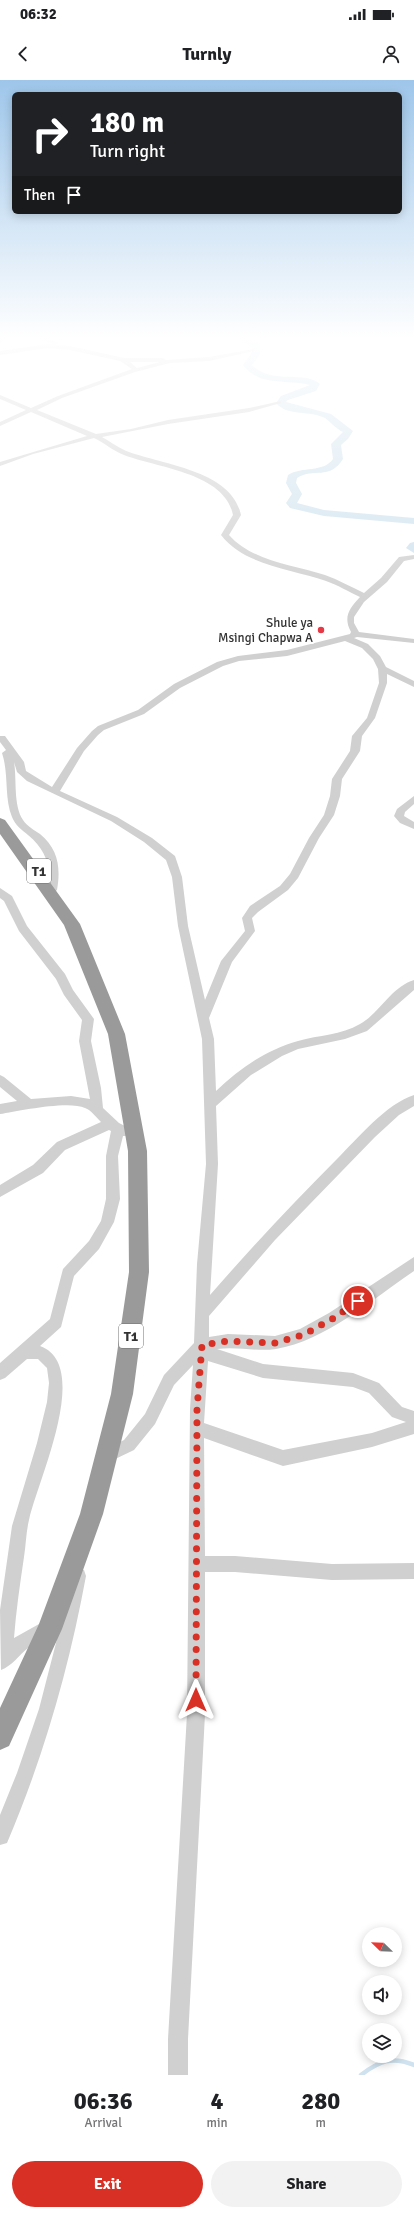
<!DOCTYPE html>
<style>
body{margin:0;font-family:Signika,sans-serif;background:#f2f2f2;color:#202124;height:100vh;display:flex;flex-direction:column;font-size:15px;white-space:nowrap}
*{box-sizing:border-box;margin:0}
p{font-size:13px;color:#757577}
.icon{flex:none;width:22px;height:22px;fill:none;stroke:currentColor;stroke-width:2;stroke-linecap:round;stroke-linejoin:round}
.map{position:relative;height:1995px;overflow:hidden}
.details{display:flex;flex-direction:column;background:#fff;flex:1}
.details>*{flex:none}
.guide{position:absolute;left:12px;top:12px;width:390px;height:122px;border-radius:6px;box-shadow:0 2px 10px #0003;background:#202124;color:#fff;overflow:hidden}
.needle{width:26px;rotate:293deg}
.tools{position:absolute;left:362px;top:1847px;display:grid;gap:8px}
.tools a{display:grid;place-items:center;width:40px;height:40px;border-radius:50%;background:#fff;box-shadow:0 2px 10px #0003;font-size:20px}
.pin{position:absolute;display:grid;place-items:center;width:34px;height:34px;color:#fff;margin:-17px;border:2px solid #fff;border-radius:50%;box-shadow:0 1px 4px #0007}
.me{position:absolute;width:44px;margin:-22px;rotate:0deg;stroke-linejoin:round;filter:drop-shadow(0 0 3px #0008)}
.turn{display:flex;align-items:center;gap:14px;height:84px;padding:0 12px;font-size:18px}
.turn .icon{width:52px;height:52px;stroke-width:2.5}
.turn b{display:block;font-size:28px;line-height:34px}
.then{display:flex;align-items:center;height:38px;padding:0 12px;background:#0003;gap:8px;font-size:15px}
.eta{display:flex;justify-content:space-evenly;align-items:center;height:68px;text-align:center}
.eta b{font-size:24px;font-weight:700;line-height:28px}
.cta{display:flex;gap:8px;margin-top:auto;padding:8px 12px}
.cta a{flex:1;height:46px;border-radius:24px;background:#d93025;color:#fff;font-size:16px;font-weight:700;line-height:46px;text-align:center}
.cta a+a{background:#f2f2f2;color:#202124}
.status{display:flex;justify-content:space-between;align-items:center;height:28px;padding:0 20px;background:#fff;direction:ltr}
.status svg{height:11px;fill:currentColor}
header{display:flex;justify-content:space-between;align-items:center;height:52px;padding:0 12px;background:#fff;font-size:18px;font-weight:700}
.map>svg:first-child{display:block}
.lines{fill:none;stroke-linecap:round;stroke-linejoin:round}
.stream{stroke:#cfe2ee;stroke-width:4.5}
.river{fill:#cfe2ee;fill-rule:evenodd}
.minor{fill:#d0d0d0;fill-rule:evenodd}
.highway{fill:#9a9a9a;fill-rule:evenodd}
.route{stroke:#d93025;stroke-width:7;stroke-dasharray:0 12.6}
.poi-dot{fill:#e63946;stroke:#fff;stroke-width:1.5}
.labels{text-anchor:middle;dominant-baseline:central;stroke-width:4;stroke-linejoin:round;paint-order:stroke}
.far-poi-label{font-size:13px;fill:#333;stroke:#fff;text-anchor:end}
.shield{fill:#fff;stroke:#707070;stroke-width:1}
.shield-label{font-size:14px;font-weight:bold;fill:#333}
</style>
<div class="status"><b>06:32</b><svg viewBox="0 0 49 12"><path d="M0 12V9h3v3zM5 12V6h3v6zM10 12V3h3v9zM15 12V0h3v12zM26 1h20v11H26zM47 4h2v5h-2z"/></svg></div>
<header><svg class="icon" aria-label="back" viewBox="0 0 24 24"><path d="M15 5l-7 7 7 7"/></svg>Turnly<svg class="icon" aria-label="person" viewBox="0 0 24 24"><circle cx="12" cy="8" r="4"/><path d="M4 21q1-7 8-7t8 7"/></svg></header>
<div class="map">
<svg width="414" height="1995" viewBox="0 0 414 1995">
<rect width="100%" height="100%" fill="#fff"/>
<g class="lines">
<path class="stream" d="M361,1995c18,-14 31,-19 53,-10"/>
<path class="river" d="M237,257l16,3 7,5v9l-8,11c19,20 54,5 68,19l-4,7 -28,9 -2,2 45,12 22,17 -5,8 -7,6 2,14c-14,22 -29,8 -46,19l-1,5 6,11 -5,9 27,7 90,8v6l-90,-8 -34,-8 -4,-5 6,-9 -6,-11 2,-8c14,-9 35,-2 45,-16l-2,-15 12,-12c-7,-3 -12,-10 -18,-14 -15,-8 -37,-1 -49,-15l5,-7 29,-11c-24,-6 -51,2 -67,-20l8,-11 2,-6z
M414,462v11l-8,-5 4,-5z"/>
<path class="minor" d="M2,257h8l-10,6v-4z
M35,257h10l14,6 -3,2z
M48,264l22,2 54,12h39l3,2 43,-3 45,-8v2l-45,10 -39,2 -35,9 -73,26 -25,12 59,24 35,-5 37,-9 81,-12 32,-7v2l-32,9 -81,12 -66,13c9,5 18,12 27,15 36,13 103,19 112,63l-12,20c23,26 64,30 96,40 14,5 26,12 39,18l17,-15 18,-21 15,-2v4l-10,2 -17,21 -23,20 -10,15v6l5,9 55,7v4l-57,-6 -3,1 14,6 12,12 6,11 28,14v6l-27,-13v9l-12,35 -13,18 -2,15 -18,28 -2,17 -6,19 -15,23 -21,40 -10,12 -30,22 -6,6 3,13 -23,31 -23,56 5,21 2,52c24,-23 50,-41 82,-50 21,-6 43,-6 62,-17 20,-11 31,-37 54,-44v10l-47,41 -22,8 -47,10 -16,7 -31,19 -35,31 2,58 -8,131c41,-47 83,-92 127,-136 21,-21 49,-55 77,-64v11l-15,9 -24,22 -100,103 -66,76v21l19,-3 47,2 25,-7 29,-16 85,-56v14c-40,27 -89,70 -138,78 -19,3 -39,-3 -59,0l46,15 90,9 26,10 23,24 12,4v23l-42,13 -89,19 -79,-28 1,118h30l97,8 82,-1v16l-82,1 -97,-8h-30v142l-17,325v36h-20v-36l19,-325 3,-305 3,-44 -19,20 -19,39 -21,26 -25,12 -5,-2 -3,-5 3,-5 20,-10 21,-26 19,-39 30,-32 3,-79 9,-100 -4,-125 -24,-113 -6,-49 -6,-17 -22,-18 -33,-21 -84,-40 -10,-9 -3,-10c3,17 -1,43 9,58 4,6 11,10 17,14 18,15 21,33 17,56l-5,4 -4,-2 -1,-2c4,-24 0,-39 -19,-55 -6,-5 -13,-10 -16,-18 -8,-20 -3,-43 -10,-64l4,-3 -6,-8v-6h5l19,26 2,9 26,16 25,-39 15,-17 6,-5 40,-16 36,-26 43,-22 21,-6 49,-6 63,-16 1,-2c-8,-15 -2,-23 9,-35 -11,-5 -22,-12 -34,-16 -34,-12 -81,-15 -105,-46l12,-20c-8,-42 -75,-47 -109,-60 -11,-4 -19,-12 -30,-17l-61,16 -33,12v-4l87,-26 -56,-24 -31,14v-4l26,-12 -26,-11v-4l31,13 27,-12 74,-27 -12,-8 -50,-11 -22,-2 -48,7v-4zM130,282h30l-23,6zM345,561l17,7 11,11 5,10 1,14 -12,35 -15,18 -2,15 -18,28 -2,17 -6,19 -15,23 -19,36 -10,12 -30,20 -8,12 3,13 -24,30 -16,39 -17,-74 -6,-49 -7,-21 -23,-18 -35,-21 -57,-26 24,-40 14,-16 6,-5 40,-16 36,-26 43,-22 16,-5 48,-5zM208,1281l55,17 90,9 16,6 23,24 14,5 -34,11 -89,17 -79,-27z
M414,716v8l-9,8 -1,4 10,6v7l-14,-6 -6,-7 3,-7z
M0,808l12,8 15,30 38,48 8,16 21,29 -3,22 10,47 2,20 16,15 10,5 2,4 -2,4h-6l-5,20 2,43 -6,23 -15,27 -25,27 -13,51 -21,19c53,19 -3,136 -11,174 -3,12 -3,25 -5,37 -4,27 -8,54 -10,81l34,-19 6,2 2,6c-4,11 -18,14 -28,21 -9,7 -16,18 -27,22l-1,-60 12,-84 25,-83 10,-41 2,-19 -2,-15 -9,-9h-11l-22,19 -5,2v-17l50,-44 13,-50 26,-28 12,-20 5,-22v-43l5,-25 -2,-1 -44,20 -22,23 -43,24v-12l33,-20 24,-23 44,-20c-5,-5 -10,-12 -16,-14 -16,-8 -67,3 -85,6v-10l17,-3 -17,-14v-12l4,2 27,22 40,-3 19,3 -11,-58 3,-21 -18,-25 -8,-16 -37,-48 -15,-30 -4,-3z
M78,1488l6,2 2,6c-17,92 -42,180 -79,267l-7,2v-30l17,-42 22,-64 17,-66 14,-67 2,-6z"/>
<path class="highway" d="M0,738l5,2 75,104 45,110 22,117 2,121 -16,122 -30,120 -41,115 -53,117 -9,4v-42l39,-84 41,-110 31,-120 18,-122 -1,-121 -20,-117 -44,-109 -64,-91z"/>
</g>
<linearGradient id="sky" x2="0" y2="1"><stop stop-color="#9ec6ea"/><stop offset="0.48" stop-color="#fff"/><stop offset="1" stop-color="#fff" stop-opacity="0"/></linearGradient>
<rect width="414" height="537" fill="url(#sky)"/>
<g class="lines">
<path class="route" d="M196,1620l1,-291 5,-64 26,-4 47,2 28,-8 31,-17 24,-17"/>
</g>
<circle class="poi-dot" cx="321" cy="550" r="4"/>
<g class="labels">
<g class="far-poi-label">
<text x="313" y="543">Shule ya<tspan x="313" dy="15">Msingi Chapwa A</tspan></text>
</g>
<g class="shield">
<rect x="27" y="779" width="24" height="24" rx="3"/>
<rect x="119" y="1244" width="24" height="24" rx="3"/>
</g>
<g class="shield-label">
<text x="39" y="791">T1</text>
<text x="131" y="1256">T1</text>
</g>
</g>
</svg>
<div class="tools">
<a><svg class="needle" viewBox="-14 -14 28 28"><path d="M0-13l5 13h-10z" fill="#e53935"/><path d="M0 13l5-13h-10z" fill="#757577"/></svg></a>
<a><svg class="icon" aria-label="sound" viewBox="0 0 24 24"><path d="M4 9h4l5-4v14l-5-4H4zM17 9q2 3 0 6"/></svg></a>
<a><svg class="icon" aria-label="layers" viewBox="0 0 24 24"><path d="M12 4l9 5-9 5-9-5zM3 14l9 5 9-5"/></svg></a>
</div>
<div class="pin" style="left:358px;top:1221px;background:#d93025"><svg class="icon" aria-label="arrive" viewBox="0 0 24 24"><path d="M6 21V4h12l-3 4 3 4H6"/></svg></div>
<svg class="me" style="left:196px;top:1620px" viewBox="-20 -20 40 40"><path d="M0-17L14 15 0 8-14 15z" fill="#d93025" stroke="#fff" stroke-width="4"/></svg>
<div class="guide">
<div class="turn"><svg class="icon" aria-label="right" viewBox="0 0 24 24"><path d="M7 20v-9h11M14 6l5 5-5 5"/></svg><div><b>180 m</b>Turn right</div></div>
<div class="then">Then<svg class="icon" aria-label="arrive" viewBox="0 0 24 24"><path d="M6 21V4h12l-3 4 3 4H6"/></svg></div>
</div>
</div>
<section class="details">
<div class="eta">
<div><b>06:36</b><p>Arrival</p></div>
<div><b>4</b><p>min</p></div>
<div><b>280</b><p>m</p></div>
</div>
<div class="cta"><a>Exit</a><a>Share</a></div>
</section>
